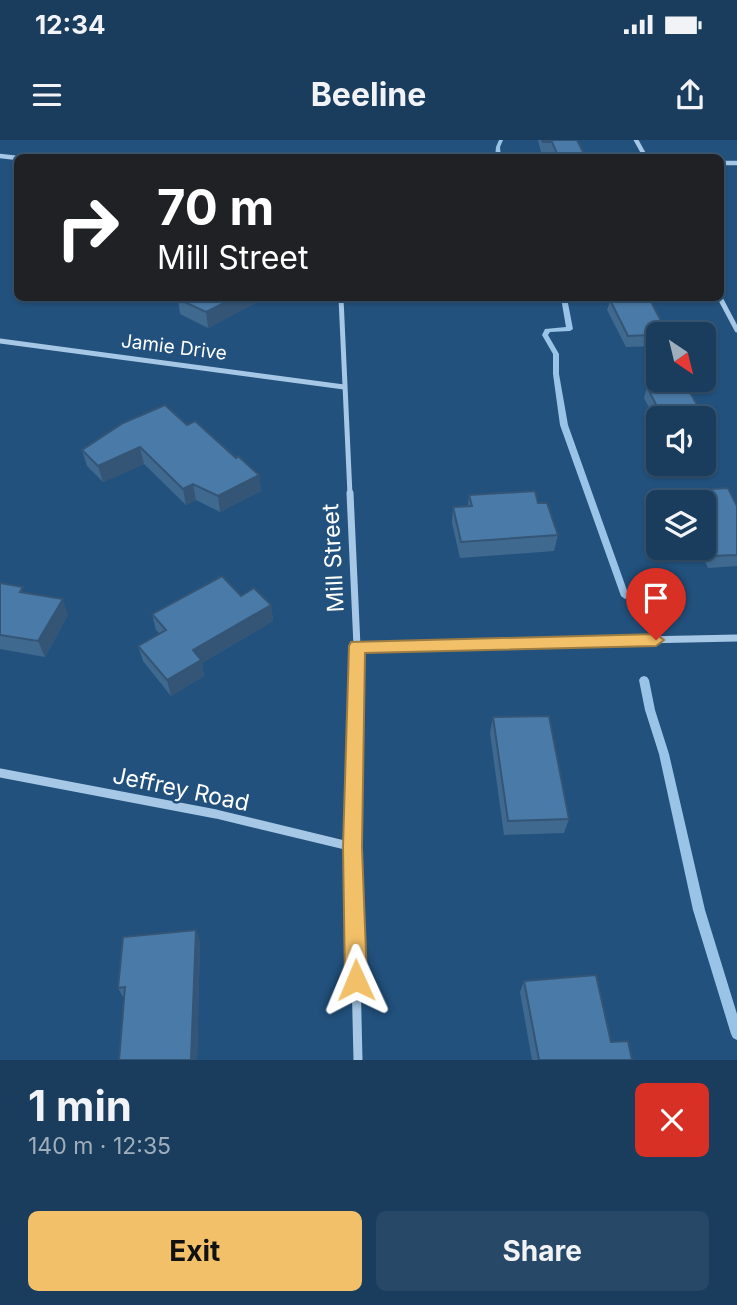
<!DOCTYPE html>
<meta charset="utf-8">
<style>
body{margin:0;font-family:Inter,sans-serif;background:#274867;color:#f1f3f6;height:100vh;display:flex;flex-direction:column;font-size:26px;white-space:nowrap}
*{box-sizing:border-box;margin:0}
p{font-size:23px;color:#9faebc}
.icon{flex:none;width:38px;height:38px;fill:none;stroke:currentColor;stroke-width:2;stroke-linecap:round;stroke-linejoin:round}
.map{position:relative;height:920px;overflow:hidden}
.panel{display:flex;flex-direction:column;background:#1a3d5e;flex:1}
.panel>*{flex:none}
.top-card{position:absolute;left:14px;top:14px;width:710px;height:147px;border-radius:10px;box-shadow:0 2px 5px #0004,0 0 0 2px #385673;background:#202124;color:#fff;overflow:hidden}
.needle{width:46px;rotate:145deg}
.buttons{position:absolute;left:646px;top:182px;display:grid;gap:14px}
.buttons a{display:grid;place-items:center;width:70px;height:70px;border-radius:10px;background:#1a3d5e;box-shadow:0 2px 5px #0004,0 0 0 2px #385673;font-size:35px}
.pin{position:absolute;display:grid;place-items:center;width:60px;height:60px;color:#fff;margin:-72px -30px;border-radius:50% 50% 50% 0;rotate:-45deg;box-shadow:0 0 7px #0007}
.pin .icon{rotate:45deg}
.me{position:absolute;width:77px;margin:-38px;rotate:359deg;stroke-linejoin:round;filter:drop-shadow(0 0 5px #0008)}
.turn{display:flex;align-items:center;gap:24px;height:147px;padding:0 28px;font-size:32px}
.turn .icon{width:91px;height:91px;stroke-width:2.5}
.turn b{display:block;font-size:49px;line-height:60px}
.round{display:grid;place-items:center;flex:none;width:74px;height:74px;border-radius:10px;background:#274867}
.head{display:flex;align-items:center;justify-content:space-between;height:119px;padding:0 28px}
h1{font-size:42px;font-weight:700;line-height:52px}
.cta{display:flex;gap:14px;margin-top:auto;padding:14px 28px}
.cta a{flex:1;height:80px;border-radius:10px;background:#f2c068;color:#111;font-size:28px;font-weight:700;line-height:80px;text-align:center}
.cta a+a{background:#274867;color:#f1f3f6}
.status{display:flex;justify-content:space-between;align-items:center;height:49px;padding:0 35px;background:#1a3d5e;direction:ltr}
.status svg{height:19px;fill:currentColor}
header{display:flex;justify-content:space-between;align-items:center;height:91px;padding:0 28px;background:#1a3d5e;font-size:32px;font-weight:700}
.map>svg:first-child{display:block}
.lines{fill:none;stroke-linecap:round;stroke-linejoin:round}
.stream{fill:#99c4e7;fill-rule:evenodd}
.street-far3{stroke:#a6c8e6;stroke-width:4.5}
.street-far2{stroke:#a6c8e6;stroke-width:5}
.street-far1{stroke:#a6c8e6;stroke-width:7}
.street{stroke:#a6c8e6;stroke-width:9}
.wall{fill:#406990}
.shaded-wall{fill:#345575}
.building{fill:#4a7aa7;stroke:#345575;stroke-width:2}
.route{fill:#f2c068;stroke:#9d7d44;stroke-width:2}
.labels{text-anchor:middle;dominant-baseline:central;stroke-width:5;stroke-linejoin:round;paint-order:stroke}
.far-street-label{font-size:19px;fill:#fff;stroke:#22517d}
.street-label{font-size:23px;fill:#fff;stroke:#22517d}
</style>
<div class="status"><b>12:34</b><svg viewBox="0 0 49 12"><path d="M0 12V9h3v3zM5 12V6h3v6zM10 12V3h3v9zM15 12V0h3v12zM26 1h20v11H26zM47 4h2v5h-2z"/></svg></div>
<header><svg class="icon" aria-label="menu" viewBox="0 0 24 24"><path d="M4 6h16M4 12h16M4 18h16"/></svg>Beeline<svg class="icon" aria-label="share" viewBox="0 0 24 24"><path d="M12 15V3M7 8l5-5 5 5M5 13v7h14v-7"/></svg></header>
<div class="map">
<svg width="737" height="920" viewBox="0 0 737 920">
<rect width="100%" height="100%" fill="#22517d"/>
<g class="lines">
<path class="stream" d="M499,0h4l-3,7 1,11h-6l1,-11z
M561,158h6l6,31 -3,2 -20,1 -2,3 11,19v20l9,51 61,171 -4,3 -4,-3 -61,-171 -7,-51v-20l-11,-19 3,-6 21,-2z
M644,536l3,1 2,3 6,30 14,44 36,156 32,104v26l-4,-2 -2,-4 -38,-124 -34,-156 -14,-44 -6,-30 2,-3z"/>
<path class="street-far3" d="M636,0l10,18
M0,16l18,2
M721,23h16"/>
<path class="street-far2" d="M341,158l9,197
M720,158l17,32
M0,201l344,46"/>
<path class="street-far1" d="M350,353l7,153 -2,99
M357,506l380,-8"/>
<path class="street" d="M355,603l-2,104 5,213
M0,633l216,41 137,33"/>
</g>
<path class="wall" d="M538,0h39l9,18h-33l-3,-6h-9z
M265,158l-57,30 -28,-14 -2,-15z
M608,158h41l9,36v12l-32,1 -19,-37 3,-9z
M652,239l48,31 -3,8h-39v7l-14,-27 3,-11h3z
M187,285l49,33 23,17 2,16 -41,21 -24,-12 -10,5 -42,-41 -41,18 -16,-16 -5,-16z
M692,350l45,16v60l-29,2 -9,-20h5v-46h-16z
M469,355l69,8 20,32 -4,16 -94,7 -8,-35 1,-16 15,-1z
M0,443l26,10 42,22 -23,42 -45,-8z
M241,456l30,9 2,16 -71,42 2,13 -33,20 -28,-35 -5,-15 22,-12 -4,-4 -4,-16z
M493,577l76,102 -5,14 -60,2 -14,-102z
M196,790l4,13 -3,117h-78l5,-61 -6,-11z
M524,841l87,61 21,18h-100l-12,-68z"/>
<path class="shaded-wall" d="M234,158h31l-57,30 -2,-16z
M140,307l4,17 -41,18 -5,-16z
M259,335l2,16 -41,21 -2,-16z
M193,344l3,16 -10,5 -3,-16z
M63,459l5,16 -23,42 -7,-16z
M271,465l2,16 -71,42 2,13 -33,20 -4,-16 26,-30z
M196,790l4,13 -3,117h-6z"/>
<path class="building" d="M542,0h35l9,18h-27l-7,-16h-9z
M180,158h54l-28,14 -28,-13z
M615,158h34l19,36 -40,2 -18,-36 6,-1z
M652,239l31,1 17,30 -13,1 4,7h-28l-16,-31h9z
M165,265l22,20 8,-4 41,37 2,-2 21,19 -41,21 -25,-12 -10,5 -43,-42 -42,19 -16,-16 41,-27z
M728,348l9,18v49l-25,1 -8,-19v-35h-16v-1h8l-4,-11z
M535,351l3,12h9l11,32 -97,7 -8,-35 19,-1 -3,-11z
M222,436l19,20 13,-8 17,17 -78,45 8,10 -34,20 -29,-34 28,-16 -14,-16z
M0,443l23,4 -3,5 43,7 -25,42 -38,-6z
M549,576l20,103 -61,2 -15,-104z
M196,790l-5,130h-72l6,-73 -7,1 5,-51z
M596,835l15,67 17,-1 4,19h-93l-15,-79z"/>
<path class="route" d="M656,494l8,6 -8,6 -291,7 -3,194 5,133 -3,8 -8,3 -8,-3 -3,-8 -2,-133 6,-201 2,-4z"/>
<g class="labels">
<g class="far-street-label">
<text transform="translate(174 207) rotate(7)">Jamie Drive</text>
</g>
<g class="street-label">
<text transform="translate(333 418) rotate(-93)">Mill Street</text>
<text transform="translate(181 649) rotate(12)">Jeffrey Road</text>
</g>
</g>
</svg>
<div class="buttons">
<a><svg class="needle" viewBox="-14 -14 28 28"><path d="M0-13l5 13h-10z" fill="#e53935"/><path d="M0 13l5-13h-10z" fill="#9faebc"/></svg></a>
<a><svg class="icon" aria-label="sound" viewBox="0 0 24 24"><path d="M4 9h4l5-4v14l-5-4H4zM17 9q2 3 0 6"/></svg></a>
<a><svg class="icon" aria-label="layers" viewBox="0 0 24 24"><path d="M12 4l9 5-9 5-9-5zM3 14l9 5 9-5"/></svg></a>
</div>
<div class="pin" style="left:656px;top:500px;background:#d93025"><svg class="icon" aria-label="arrive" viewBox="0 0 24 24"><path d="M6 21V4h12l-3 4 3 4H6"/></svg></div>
<svg class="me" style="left:356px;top:840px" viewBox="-20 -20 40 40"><path d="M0-17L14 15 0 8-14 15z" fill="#f2c068" stroke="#fff" stroke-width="4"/></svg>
<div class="top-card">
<div class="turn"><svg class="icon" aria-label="right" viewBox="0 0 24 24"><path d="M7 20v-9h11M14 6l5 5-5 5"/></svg><div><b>70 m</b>Mill Street</div></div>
</div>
</div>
<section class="panel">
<div class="head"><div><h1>1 min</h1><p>140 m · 12:35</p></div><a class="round" style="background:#d93025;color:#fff"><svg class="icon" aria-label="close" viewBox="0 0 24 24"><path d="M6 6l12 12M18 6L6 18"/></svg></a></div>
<div class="cta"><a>Exit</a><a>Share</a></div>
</section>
